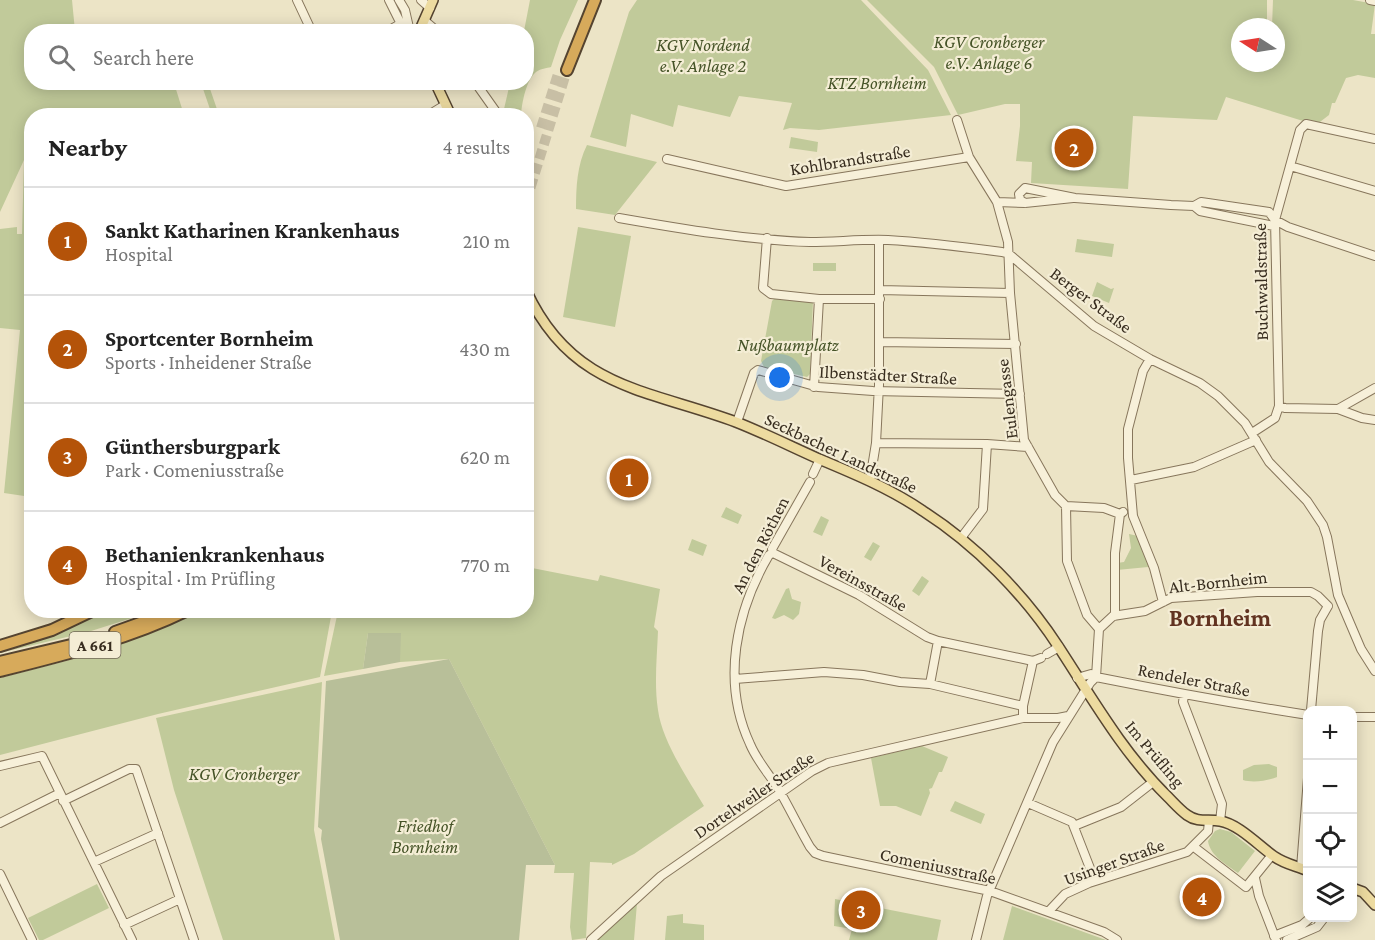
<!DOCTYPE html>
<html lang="en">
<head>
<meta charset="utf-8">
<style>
  body { margin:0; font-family:"Crimson Pro",serif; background:#f2f2f2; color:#222 }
  .controls { position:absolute; right:18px; bottom:18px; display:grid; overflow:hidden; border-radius:12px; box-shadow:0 3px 15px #0003 }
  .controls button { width:54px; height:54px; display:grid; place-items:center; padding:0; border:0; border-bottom:2px solid #e0e0e0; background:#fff; color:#222; font:30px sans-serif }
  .compass { position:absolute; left:1231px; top:18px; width:54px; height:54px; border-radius:50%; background:#fff; box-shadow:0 3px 15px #0003; rotate:282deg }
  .you { position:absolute; left:780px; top:378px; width:21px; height:21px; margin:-15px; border:4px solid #fff; border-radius:50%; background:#1a73e8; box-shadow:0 0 0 9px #1a73e833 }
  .badge { display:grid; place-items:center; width:39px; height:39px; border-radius:50%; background:#b45309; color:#fff; font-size:20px; font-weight:700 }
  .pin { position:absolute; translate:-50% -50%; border:3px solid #fff; box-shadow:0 2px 6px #0006 }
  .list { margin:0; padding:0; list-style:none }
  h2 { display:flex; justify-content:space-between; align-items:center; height:78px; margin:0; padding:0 24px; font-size:26px }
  h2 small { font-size:20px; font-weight:400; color:#767676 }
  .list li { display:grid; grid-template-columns:39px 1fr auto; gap:18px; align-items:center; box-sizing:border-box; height:108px; padding:0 24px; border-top:2px solid #e0e0e0 }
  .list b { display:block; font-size:22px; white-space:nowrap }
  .list p { margin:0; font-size:20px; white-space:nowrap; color:#767676 }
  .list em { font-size:20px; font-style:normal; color:#767676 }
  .icon { flex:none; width:33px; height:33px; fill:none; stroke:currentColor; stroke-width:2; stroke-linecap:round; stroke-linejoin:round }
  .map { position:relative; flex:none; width:1375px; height:940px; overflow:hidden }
  .search { position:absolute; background:#fff; box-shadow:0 3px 15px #0003; left:24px; top:24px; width:510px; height:66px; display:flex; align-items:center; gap:15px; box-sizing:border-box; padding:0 21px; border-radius:24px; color:#767676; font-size:22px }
  .panel { position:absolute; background:#fff; box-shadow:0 3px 15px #0003; left:24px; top:108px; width:510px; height:510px; border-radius:24px }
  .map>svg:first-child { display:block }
  .green { fill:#c1ca9a }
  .cemetery { fill:#b8bf99 }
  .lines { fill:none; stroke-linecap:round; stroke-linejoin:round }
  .highway-tunnel { stroke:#c8bfa5; stroke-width:10; stroke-dasharray:10 5; stroke-linecap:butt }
  .minor-casing { stroke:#87765c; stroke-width:10 }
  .major-casing { stroke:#554430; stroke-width:12 }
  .highway-casing { stroke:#554430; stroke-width:14 }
  .minor { stroke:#f7f0d9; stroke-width:8 }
  .major { stroke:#eddba0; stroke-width:9 }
  .highway { stroke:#d7aa5b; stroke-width:10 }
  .labels { text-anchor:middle; stroke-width:4.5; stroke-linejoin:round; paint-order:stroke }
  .shield { fill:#f4edd5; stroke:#706756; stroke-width:1.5 }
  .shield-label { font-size:16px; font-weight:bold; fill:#382d1f }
  .park-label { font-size:18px; font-style:italic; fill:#455327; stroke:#f4edd5 }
  .street-label { font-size:18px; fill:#382d1f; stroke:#f4edd5 }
  .district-label { font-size:24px; font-weight:bold; fill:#623321; stroke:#f4edd5 }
</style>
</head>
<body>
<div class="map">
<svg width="1375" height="940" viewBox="0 0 1375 940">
  <rect width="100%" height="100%" fill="#ece4c6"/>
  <!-- green -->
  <path class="green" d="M0,0H72L75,31L32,32V82L174,83L184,115L32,116L31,497L4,493L20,330L0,328V229L17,227V234H22L24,160L0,212Z
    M530,0H578L560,40L551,67C547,68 540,69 536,72C526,80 522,103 521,115H519L515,112L504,109L510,83L526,82V32L524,31Z
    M637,0H861L928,70L951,115L819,130L790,128L783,130L792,103L739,96L730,117L678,105L673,127L631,114L626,147L590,137L629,12Z
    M867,0H1267V27H1240V63H1267L1271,65V63H1276V27H1272L1273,0H1353L1375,4L1371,34H1375V78L1358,75L1346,78L1335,103H1332L1329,115L1316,125L1226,97L1217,120L1133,116L1128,189L1031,183L1032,162L1016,161L1020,126V104H1005L958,115L934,67Z
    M201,83H208L219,115H212Z
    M791,137L818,142L817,152L789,148Z
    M587,145L657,162L615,215L576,209C576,187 577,165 587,145Z
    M578,227L631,236L615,327L563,317Z
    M1077,239L1114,244L1112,257L1075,252Z
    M813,263H836V271H813Z
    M1097,282L1111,289L1114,288L1109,303L1092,296Z
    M776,297L813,301L810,374L807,377L764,367L761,361L772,301Z
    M726,507L742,515L738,524L721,517Z
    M821,516L829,520L822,536L813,532Z
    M1129,534L1138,536L1150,566L1148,567L1117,570V563L1124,562L1131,548Z
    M692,539L707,545L703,556L688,550Z
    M873,542L880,546L871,561L864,557Z
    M527,567L598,581L600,575L660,589L654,627L658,631C657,657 654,684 658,710C662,741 688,779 704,806L634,854L612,865V863L590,862L586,938L572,940L570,927L574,873H554L555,865L449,659L400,662V633H368L363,669L324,676L338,611L526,610Z
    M922,576L929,581L919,596L912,591Z
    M789,588L792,599L801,602L799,614L793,620L784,615L775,619L772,618L786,589Z
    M98,611H154L88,632L8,651L54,635Z
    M204,611H332L320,677L158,714L0,755V678L66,661Z
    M322,682L314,830L335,940H223L174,790L156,718Z
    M922,746L948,757L942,772H939L932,788L929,789L930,793L921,816L896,806H880L871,758Z
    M1269,764L1277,767V777C1268,781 1252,783 1243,780V770L1254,765Z
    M955,801L985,814L981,824L950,811Z
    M1220,829L1231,832L1255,851L1238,873C1227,865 1210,856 1208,841L1215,831Z
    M97,884L109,908L43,940H39L28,918Z
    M835,899L941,920L937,940H849L852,929L834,926Z
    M637,903L634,940H597Z
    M1012,906L1106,940H1003Z
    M683,914V923L704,925V940H665L667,916Z"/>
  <!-- cemetery -->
  <path class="cemetery" d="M368,633H401L400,662L363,669Z
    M449,659L555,865H526L519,940H340L321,839L322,830L318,827L326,681Z"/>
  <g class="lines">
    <!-- highway-tunnel -->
    <path class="highway-tunnel" d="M541,128L558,74
      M526,202L567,70"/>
    <defs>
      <path id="minor" d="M297,0L312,32
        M389,0L403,28
        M399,0L405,10L410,32
        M421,0L430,8
        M1370,0L1375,1
        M424,20L438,32
        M386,32L400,24L416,31L421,28
        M475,82L499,116
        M427,116L445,105
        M507,116H510
        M957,120L969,157L997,202L1008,242L1010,293L1024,440L1055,495L1066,506
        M667,159L786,186L969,157
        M1290,166L1375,191
        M997,202L1025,203L1073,198
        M1025,203L1020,200L1019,194L1025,188L1075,198L1171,205L1194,206L1201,202L1208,203L1269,212L1275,220L1288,227L1375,256
        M1194,206L1200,211L1274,226
        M619,218C682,229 747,240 810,242C836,242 862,239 888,240C926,242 964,247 1002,252L1009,254L1094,326L1150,359L1200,383L1218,396L1245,423L1269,462L1307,501L1323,525L1327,537L1338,595L1361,649L1375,671
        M767,238L763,288L771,294L819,299H880
        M880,290L1010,293
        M880,342L1016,344
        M1150,359L1143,371L1128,429V458L1133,516L1154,568L1163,602
        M814,387L819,299
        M1279,406L1285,408L1338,409L1375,388
        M1338,409L1362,418L1375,420
        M737,422L754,373L758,370L818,387L873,391L1020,394
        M1252,433L1275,418L1279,406L1275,220L1300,130L1306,124L1375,139
        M876,443L987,444L1028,447
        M813,474L820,459
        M870,480L876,443L879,385V241
        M1131,480L1194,467L1256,440
        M810,482L772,549L773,553L769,555C736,611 721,682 750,744C757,761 770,775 779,790C790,809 799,828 810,847L815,853L823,856L990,891L1104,932L1117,940
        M1066,506L1067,561L1087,615L1099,629
        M1066,506L1104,508L1120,514L1123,512
        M961,538L983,509L987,444
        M773,553L859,595L927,637L938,641
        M1115,616V553L1120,514
        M1099,629L1113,616L1145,611L1171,598L1257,592H1311L1318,596L1328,606
        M1047,654L1059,647
        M1077,678L1091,674L1096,677C1166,691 1237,704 1308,715
        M735,679L824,672L863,675L900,682L930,684L1023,706V718
        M930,684L938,641L1033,661L1041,658
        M1184,695L1183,702L1222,804L1220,821
        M1023,706L1033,661
        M1311,710L1318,631L1320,620L1328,606
        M1352,717H1375
        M0,766L42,756L132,940
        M63,801L129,769H136L194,940
        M1028,803L1072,822L1095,881
        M0,823L60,793
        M1074,826L1121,807L1153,782
        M1194,847L1246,887L1272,855
        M94,862L158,833
        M1301,868L1308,778
        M0,874L32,940
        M1255,878L1259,896L1276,940
        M1049,911L1065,894L1089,883L1187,852L1208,831L1209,821
        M124,925L180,899
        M1274,936L1302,925L1310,918
        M591,940L661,876L812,771L828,763L1023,718H1058L1068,716
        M976,940L987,896L1053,742L1090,683L1096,677L1099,629
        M1287,940L1317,927L1324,918"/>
      <path id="major" d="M419,32L433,0
        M435,82L451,116
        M526,290C571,389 647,389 736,422C764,433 792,447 819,459C855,474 891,489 923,511C976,545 1024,594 1058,646C1092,698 1123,753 1168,797C1174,803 1180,810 1187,815C1198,823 1208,819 1220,821C1239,824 1260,847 1275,857C1285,864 1297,866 1308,871
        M1352,888L1363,892L1375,905"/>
      <path id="highway" d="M567,70L595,0
        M115,632L154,618
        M0,646L52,630L94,610
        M0,662L71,645
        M0,671C64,655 129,639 188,610"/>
    </defs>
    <!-- minor casing -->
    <use href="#minor" class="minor-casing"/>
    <!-- major casing -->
    <use href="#major" class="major-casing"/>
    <!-- highway casing -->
    <use href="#highway" class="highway-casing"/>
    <!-- minor -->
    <use href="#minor" class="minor"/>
    <!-- major -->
    <use href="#major" class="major"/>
    <!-- highway -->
    <use href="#highway" class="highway"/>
  </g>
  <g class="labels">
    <!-- shield labels -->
    <rect class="shield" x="69.5" y="632" width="51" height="26" rx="4.5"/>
    <g class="shield-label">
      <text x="95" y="651">A 661</text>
    </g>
    <!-- park labels -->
    <g class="park-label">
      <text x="989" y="48">KGV Cronberger<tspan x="989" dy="21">e.V. Anlage 6</tspan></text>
      <text x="703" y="51">KGV Nordend<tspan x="703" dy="21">e.V. Anlage 2</tspan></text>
      <text x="877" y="89">KTZ Bornheim</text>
      <text x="788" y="351">Nußbaumplatz</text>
      <text x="244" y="780">KGV Cronberger</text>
      <text x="425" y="832">Friedhof<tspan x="425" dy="21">Bornheim</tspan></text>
    </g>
    <!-- street labels -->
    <g class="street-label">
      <text transform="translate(850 160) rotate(-9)" y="6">Kohlbrandstraße</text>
      <text transform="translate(1261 282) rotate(-91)" y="6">Buchwaldstraße</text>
      <text transform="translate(1091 300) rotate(37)" y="6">Berger Straße</text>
      <text transform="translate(888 375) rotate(3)" y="6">Ilbenstädter Straße</text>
      <text transform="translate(1007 399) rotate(-97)" y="6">Eulengasse</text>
      <text transform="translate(841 453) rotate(25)" y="6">Seckbacher Landstraße</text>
      <text transform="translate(760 545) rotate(-63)" y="6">An den Röthen</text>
      <text transform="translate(1218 582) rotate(-6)" y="6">Alt-Bornheim</text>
      <text transform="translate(863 583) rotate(29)" y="6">Vereinsstraße</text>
      <text transform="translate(1194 680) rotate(11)" y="6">Rendeler Straße</text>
      <text transform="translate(1155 754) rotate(50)" y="6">Im Prüfling</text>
      <text transform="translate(754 795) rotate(-34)" y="6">Dortelweiler Straße</text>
      <text transform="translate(1114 862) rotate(-20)" y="6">Usinger Straße</text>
      <text transform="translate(938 866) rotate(12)" y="6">Comeniusstraße</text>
    </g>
    <!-- district labels -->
    <g class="district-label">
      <text x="1220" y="626">Bornheim</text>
    </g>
  </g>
</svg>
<div class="controls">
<button>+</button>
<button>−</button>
<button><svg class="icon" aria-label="locate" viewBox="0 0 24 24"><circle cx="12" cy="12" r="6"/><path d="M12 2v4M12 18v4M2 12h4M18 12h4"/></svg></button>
<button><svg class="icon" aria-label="layers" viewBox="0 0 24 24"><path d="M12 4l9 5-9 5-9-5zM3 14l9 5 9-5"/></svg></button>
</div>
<svg class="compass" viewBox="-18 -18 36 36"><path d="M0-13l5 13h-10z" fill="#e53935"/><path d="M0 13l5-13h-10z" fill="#767676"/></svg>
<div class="you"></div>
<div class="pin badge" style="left:629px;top:478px">1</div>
<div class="pin badge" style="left:1074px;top:148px">2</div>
<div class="pin badge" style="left:861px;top:910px">3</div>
<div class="pin badge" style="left:1202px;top:897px">4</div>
<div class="search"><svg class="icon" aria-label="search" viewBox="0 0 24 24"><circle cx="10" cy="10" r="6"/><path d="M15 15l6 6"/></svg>Search here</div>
<section class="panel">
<h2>Nearby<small>4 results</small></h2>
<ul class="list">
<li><span class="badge">1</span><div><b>Sankt Katharinen Krankenhaus</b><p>Hospital</p></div><em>210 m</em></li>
<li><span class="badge">2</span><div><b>Sportcenter Bornheim</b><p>Sports · Inheidener Straße</p></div><em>430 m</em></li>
<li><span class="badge">3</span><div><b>Günthersburgpark</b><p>Park · Comeniusstraße</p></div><em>620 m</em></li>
<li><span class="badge">4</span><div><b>Bethanienkrankenhaus</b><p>Hospital · Im Prüfling</p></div><em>770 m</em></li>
</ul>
</section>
</div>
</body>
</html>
